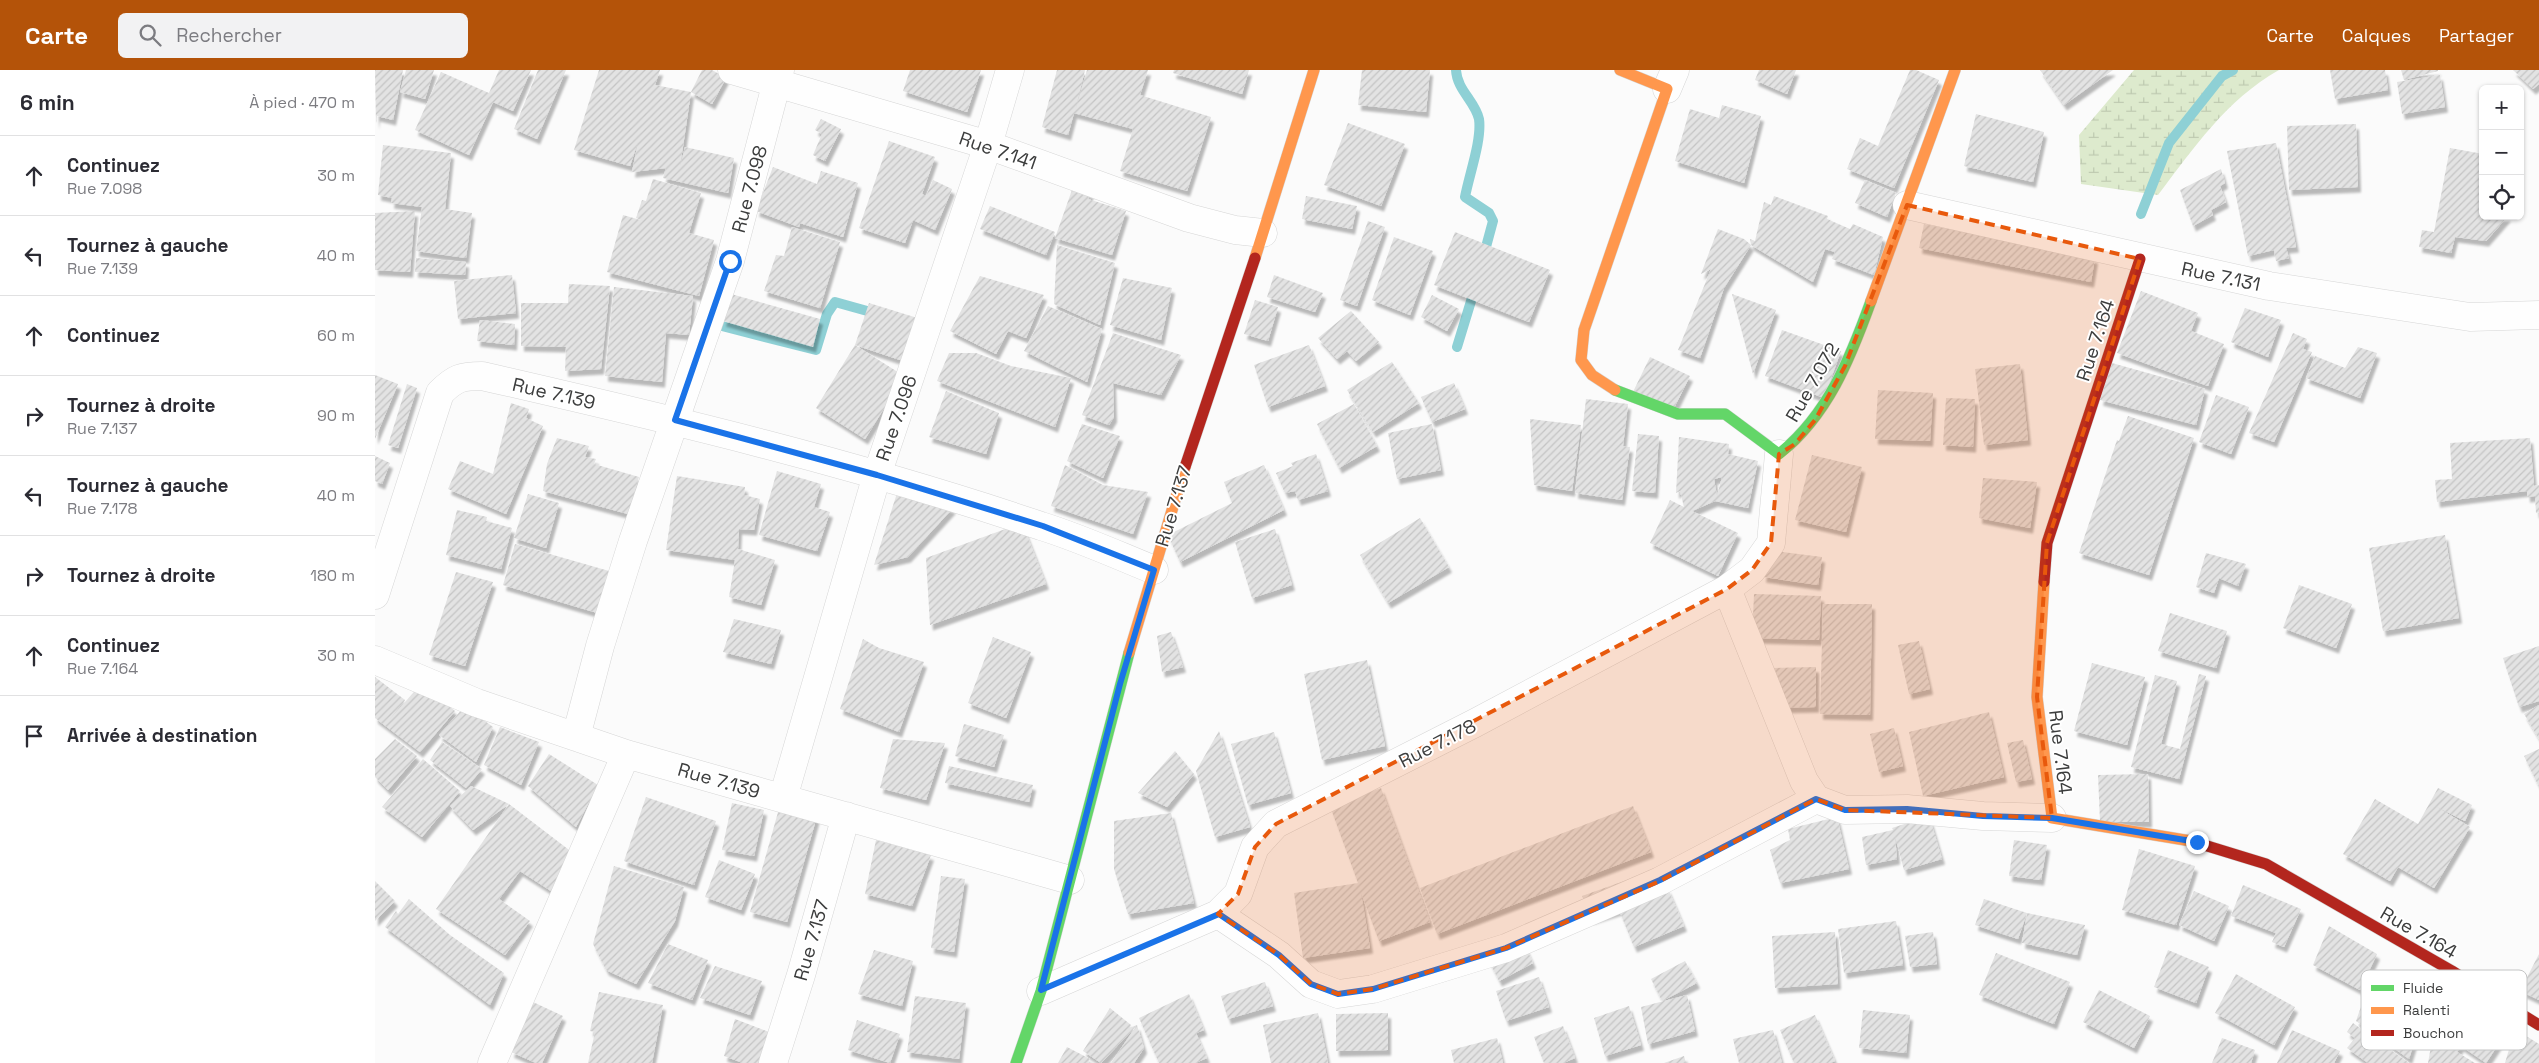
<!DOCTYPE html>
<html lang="fr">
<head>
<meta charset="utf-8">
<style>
  body { margin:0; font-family:"Space Grotesk",sans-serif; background:#f2f2f3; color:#2b2b33 }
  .controls { position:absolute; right:15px; top:15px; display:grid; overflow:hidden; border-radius:8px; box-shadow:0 1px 4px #0004 }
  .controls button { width:45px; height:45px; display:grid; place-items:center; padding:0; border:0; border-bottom:1px solid #e1e1e2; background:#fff; color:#2b2b33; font:25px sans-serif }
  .stop { position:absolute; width:15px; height:15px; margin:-11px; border:4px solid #1a73e8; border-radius:50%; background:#fff }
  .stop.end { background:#1a73e8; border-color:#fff; box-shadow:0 1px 5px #0008 }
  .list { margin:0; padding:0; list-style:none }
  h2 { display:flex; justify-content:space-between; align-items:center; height:65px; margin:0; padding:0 20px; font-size:21px }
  h2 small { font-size:16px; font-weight:400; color:#7c7c81 }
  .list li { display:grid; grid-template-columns:32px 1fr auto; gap:15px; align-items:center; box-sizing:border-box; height:80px; padding:0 20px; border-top:1px solid #e1e1e2 }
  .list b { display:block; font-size:19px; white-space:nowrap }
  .list p { margin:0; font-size:16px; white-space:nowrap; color:#7c7c81 }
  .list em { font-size:16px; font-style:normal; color:#7c7c81 }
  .icon { flex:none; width:28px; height:28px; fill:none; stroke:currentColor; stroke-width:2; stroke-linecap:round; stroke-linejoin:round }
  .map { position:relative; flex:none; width:2164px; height:993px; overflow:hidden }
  header { display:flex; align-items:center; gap:30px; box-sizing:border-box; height:70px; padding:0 25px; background:#b45309; color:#fff }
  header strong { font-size:24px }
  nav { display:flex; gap:28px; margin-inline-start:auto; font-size:18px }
  .search { width:350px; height:45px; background:#f2f2f3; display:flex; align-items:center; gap:12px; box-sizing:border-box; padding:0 18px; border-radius:8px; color:#7c7c81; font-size:19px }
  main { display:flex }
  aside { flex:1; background:#fff }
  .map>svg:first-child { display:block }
  .wetland { fill:url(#wetland-marsh) }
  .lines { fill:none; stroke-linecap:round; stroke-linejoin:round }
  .stream { stroke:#8ed0d5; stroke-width:10 }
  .building { fill:url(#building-hatch); fill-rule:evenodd; filter:url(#shadow) }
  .street-casing { stroke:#d6d6d6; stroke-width:29 }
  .fast-casing { stroke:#d6d6d6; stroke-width:12 }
  .slow-casing { stroke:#d6d6d6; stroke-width:12 }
  .jam-casing { stroke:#d6d6d6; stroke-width:12 }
  .street { stroke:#fefefe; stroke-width:28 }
  .fast { stroke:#63d668; stroke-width:11 }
  .slow { stroke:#ff974d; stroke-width:11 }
  .jam { stroke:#b3261e; stroke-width:11 }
  .route { stroke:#1a73e8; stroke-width:6 }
  .marked { fill:#e8590c; fill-opacity:0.2; stroke:#e8590c; stroke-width:4; stroke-dasharray:10 6; stroke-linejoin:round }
  .labels { text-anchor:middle; stroke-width:4; stroke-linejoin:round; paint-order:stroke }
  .street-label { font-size:19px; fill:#3c3d3d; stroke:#fff }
  .key { fill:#fff; stroke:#c4c5c5; stroke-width:1 }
  .key-label { font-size:14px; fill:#3c3d3d }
</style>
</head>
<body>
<header>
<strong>Carte</strong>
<div class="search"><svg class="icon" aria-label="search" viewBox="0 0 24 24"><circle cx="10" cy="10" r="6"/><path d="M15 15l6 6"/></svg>Rechercher</div>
<nav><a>Carte</a><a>Calques</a><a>Partager</a></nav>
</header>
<main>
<aside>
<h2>6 min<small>À pied · 470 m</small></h2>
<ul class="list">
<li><svg class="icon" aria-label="ahead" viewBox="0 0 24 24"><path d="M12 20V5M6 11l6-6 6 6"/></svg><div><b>Continuez</b><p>Rue 7.098</p></div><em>30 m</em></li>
<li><svg class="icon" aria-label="left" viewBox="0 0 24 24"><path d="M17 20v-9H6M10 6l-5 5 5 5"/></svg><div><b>Tournez à gauche</b><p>Rue 7.139</p></div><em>40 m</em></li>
<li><svg class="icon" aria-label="ahead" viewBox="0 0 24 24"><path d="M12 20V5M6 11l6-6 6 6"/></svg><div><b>Continuez</b></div><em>60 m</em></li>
<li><svg class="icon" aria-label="right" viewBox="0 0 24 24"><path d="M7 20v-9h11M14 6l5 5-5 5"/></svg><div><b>Tournez à droite</b><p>Rue 7.137</p></div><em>90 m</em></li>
<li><svg class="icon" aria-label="left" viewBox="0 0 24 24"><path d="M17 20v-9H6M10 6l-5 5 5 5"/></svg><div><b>Tournez à gauche</b><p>Rue 7.178</p></div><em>40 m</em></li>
<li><svg class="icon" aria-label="right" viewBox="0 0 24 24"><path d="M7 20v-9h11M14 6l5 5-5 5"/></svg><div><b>Tournez à droite</b></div><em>180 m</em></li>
<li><svg class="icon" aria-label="ahead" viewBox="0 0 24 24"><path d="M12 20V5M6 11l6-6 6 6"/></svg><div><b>Continuez</b><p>Rue 7.164</p></div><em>30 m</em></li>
<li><svg class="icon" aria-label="arrive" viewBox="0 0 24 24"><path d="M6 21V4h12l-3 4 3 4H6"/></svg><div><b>Arrivée à destination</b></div></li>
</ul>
</aside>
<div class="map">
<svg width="2164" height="993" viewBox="0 0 2164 993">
  <defs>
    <pattern id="wetland-marsh" width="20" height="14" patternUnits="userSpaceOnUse" patternTransform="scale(1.25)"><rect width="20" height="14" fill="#ddeacd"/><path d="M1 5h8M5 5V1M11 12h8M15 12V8" fill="none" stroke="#bfcab1"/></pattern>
    <pattern id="building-hatch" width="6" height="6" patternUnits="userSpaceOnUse" patternTransform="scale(1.25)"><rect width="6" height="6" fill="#e3e3e3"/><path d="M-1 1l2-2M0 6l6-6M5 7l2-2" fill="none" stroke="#c4c4c4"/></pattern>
    <filter id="shadow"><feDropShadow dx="3" dy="5.5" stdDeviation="1" flood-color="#0004"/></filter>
  </defs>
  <rect width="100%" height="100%" fill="#fbfbfb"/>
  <!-- wetland -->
  <path class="wetland" d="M1759,0H1904C1851,30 1819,78 1783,125L1706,114L1704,65Z"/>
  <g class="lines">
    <!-- stream -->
    <path class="stream" d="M1081,0C1082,20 1100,31 1104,49C1107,70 1094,105 1090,127L1114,143L1118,151L1108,188
      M1766,144L1794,73L1847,6L1858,0
      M343,255L441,280L452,244L460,232L503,244
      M1082,277L1100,218"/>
  </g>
  <!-- building -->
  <path class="building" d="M0,0H28L18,50L2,46L1,54Z
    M31,0H59L50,29L25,22Z
    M124,0H156L138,41L118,32L94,85L40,60L66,2L114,23Z
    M163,0H191L162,69L139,59Z
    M224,0H285L280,15L316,22L305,97L310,77L359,88L353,123L288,108L291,98L257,102L263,72L255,96L199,80Z
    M327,0H337L351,8L337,34L316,22Z
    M535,0H606L592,42L528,21Z
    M682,0H710L700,41L712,0H773L765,25L836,47L812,121L745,101L758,59L699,43L693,65L667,57Z
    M799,0H874L867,24L798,3Z
    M987,0H1055L1051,42L983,35Z
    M1384,0H1421L1412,24L1380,10Z
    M1535,0H1541L1564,10L1519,118L1472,99L1485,68L1503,76Z
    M1665,0H1738L1689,35Z
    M1955,0H2010L2013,20L1960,29Z
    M2026,0H2063V1L2029,10Z
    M2138,0H2164V14L2158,19Z
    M2065,5L2070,37L2027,44L2022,12Z
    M1347,35L1386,46L1369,113L1300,91L1315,39L1344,48Z
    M1601,44L1669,62L1658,112L1589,96Z
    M446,49L466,59L450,91L438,85L447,64L440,60Z
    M973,53L1030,74L1006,136L949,115Z
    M1981,54L1983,117L1914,120L1912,56Z
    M514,71L560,87L547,124L551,126L558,110L577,119L560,160L538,150L530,173L484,158Z
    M1901,73L1921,177L1911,178L1914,188L1901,191L1899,180L1873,186L1852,81Z
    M8,75L76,83L70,139L97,143L91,188L41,181L47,137L16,133L17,128L3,125Z
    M2075,78L2108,84V146H2133L2111,171L2080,167L2076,183L2044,177L2047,160L2059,162Z
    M398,97L442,114L446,101L483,113L468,167L425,153L424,157L381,141Z
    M1846,99L1850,113L1845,116L1851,132L1836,140L1838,145L1818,156L1805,120Z
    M278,109L326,123L314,163L339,170L324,226L232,202L248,145L269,151L261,148L267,130L271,131Z
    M1490,110L1521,123L1512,147L1480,133Z
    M698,117L716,123L713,129L751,141L737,185L680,168Z
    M931,126L982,136L977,159L927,149Z
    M1399,126L1453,146L1452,149L1475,159L1478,154L1508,167L1499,205L1457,189L1460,182L1450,179L1438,212L1376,175L1375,169L1380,171L1389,132L1396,135Z
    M615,136L680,162L671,185L605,159Z
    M40,141L35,202L0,200V143Z
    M993,151L1010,157L982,236L965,230Z
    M1549,154L1720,188L1716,212L1544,178Z
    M417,157L465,172L445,238L389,221L401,185L409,186Z
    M1343,159L1369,169L1376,175L1349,218L1325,288L1303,280L1336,199L1326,204Z
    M1080,162L1175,200L1154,252L1059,215Z
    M1019,167L1058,181L1035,245L997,230Z
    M682,175L740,193L725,255L679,234Z
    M41,188L91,192L90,205L40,202Z
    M137,205L141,243L83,249L79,211Z
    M899,205L948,223L940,242L892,227Z
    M605,206L669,225L651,268L633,261L621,284L575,261Z
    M748,208L797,218L786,270L735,255Z
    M194,214L235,216L226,299L190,301L191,277L146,276V233H193Z
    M239,217L318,226L314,265L291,263L287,312L230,306Z
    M1766,221L1823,243L1816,261L1849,274L1833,316L1742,283Z
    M356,224L445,249L438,277L348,251Z
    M1357,224L1401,240L1378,304Z
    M1057,225L1084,239L1072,261L1046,247Z
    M880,230L903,237L893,271L869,264Z
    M494,233L549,250L534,293L480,275Z
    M673,236L727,259L712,312L649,281Z
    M1870,238L1906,250L1893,287L1856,272Z
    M976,241L1004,272L981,291L972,281L962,289L943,268Z
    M105,250L140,254L139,275L102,271Z
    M1407,260L1466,281L1449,328L1390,306Z
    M738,263L806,285L786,325L738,313L739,347L734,355L707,345Z
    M1918,263L1932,269L1928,279L1937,282L1899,372L1874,363Z
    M480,275L529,306L490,369L441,338Z
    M934,275L950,316L893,337L879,295Z
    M1983,277L2002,283L1985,328L1931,308L1940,286L1970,298Z
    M574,283H601L636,296L696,308L680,357L562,311Z
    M1275,287L1315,306L1297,342L1257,324Z
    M1017,292L1044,333L998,362L972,320Z
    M1737,293L1830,319L1821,355L1725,330Z
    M1645,294L1653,370L1609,375L1600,299Z
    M0,305L23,314L0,369Z
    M1079,313L1090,339L1057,352L1046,327Z
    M32,314L42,318L23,378L13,375Z
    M1503,320L1558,323L1555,371L1500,369Z
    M571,321L624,343L611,384L554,367Z
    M1841,325L1874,337L1856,384L1824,372Z
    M1571,328L1600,329L1598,377L1568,375Z
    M1211,329L1253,334L1248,376L1231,374L1255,377L1247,430L1200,423Z
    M136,333L154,339L151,348L168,356L131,444L73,419L85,391L118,404Z
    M979,334L1002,376L964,398L942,354Z
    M1753,346L1819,368L1774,505L1704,483L1742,370L1744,371Z
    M1155,349L1206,355L1197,421L1159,415Z
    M707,354L745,366L728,408L692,391Z
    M1057,354L1066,400L1022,409L1013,363Z
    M1263,364L1284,366L1280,423L1257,421Z
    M1304,367L1354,374L1353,384L1383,391L1373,438L1340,431L1317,441L1363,463L1343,506L1275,473L1295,430L1309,437L1305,421L1301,423ZM1347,407L1342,426L1339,409Z
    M182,368L214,376L210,387L221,389L219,394L264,407L253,444L168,421L172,394Z
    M2155,368L2159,416L2164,415V442L2161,443L2160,426L2152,427V421L2062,432L2060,410L2077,409L2075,373Z
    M941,384L953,421L923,430L920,421L910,423L901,403L918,396L916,393Z
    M1437,385L1487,397L1471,462L1420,450Z
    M0,386L15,393L7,414L0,411Z
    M690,395L728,415L773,422L758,464L676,436Z
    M889,395L909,440L805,492L793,465L857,433L849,412Z
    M402,401L446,414L439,437L455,442L442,481L384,465Z
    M302,406L370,417L369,425L385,429L379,460L364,459L363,479L400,490L386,535L354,527L360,490L291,480Z
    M1608,408L1662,412L1655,458L1604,448Z
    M523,420L578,438L533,487L499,495Z
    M153,424L184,433L171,478L139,468Z
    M82,440L112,447L111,451L137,458L126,499L71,485Z
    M1045,448L1074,497L1013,533L985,485Z
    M647,453L671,514L555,555L551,488Z
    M900,459L917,515L877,528L860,472Z
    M2070,465L2084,548L2008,561L1994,478Z
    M140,474L241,503L229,545L128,515Z
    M1393,480L1447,487L1443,515L1388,507Z
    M1831,483L1871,494L1863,516L1844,508L1839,523L1821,517Z
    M81,502L118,512L90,596L54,585Z
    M1924,515L1977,534L1961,578L1908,558Z
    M1379,524L1446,526L1444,570L1377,568Z
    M1448,534H1497L1495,645L1445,644Z
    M1795,543L1852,561L1841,598L1783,581Z
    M359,549L406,560L396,594L348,582Z
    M796,562L808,597L787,602L782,566Z
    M618,567L656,582L631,648L593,633Z
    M488,569L504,578L549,592L524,662L465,639Z
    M1544,571L1555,619L1534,624L1523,575Z
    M2164,576V631L2144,637L2128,588Z
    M992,590L1010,676L947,690L929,604Z
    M1717,593L1770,607L1752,675L1699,661Z
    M1441,597V637L1396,638V598Z
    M1824,604L1831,606L1804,709L1756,697L1780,605L1802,611L1786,674L1805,679Z
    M0,607L30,630L14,650L47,613L80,641L45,682L0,648Z
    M2164,635V669L2149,644Z
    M90,636L118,657L101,692L64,665Z
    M1614,642L1629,707L1548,726L1534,662Z
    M589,654L629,665L619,697L580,686Z
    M125,657L164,672L146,715L109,695Z
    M1519,658L1528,696L1504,702L1495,664Z
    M844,661L875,757L840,767L821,701Z
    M899,662L916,723L873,735L856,674Z
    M20,669L42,686L13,720L0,707V689Z
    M518,669L570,673L551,730L505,718Z
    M1648,670L1657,709L1641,712L1632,673Z
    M67,672L107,699L91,718L55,690Z
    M2164,679V717L2149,686Z
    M800,681L819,704L792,737L763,723Z
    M174,684L223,715L201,757L153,716Z
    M48,689L85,721L47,767L7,737Z
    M574,696L658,715L654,732L570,713Z
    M1773,704L1774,752H1725L1723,705Z
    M96,716L134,734L202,786L176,821L145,801L124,829L155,851L130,885L61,839L134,734L98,760L75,736Z
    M1006,718L1055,852L1004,871L986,823L995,878L928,888L919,823L983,813L955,736Z
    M2063,718L2097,735L2090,751L2060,736L2095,757L2059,818L2023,797L2015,811L1968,784L2000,729L2043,754Z
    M271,727L341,751L319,815L249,791Z
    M357,733L389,740L379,786L347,780Z
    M405,735L442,746L412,852L375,842Z
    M1258,736L1276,782L1062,864L1045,818Z
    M796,743L819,833L753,844L739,799V751Z
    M1554,746L1567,789L1529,800L1520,766L1522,789L1491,795L1487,767L1518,760L1517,758Z
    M1462,747L1474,799L1405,813L1395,780L1415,770L1413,759Z
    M501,770L556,785L537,836L490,824Z
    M1639,770L1672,775L1666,810L1634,806Z
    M1764,779L1820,796L1801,855L1747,840Z
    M344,790L380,804L366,840L330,827Z
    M239,796L309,817L300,851L261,914L231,900L218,874Z
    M1266,805L1293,819L1309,856L1259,877L1244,840L1216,849L1207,826Z
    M566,806L590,809L579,882L556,878Z
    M0,811L20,831L0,851Z
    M1868,815L1926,839L1909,877L1897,872L1901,863L1856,846Z
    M1819,821L1854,836L1839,871L1804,855Z
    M34,829L75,865L129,903L115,935L10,857L21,841L23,844Z
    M1609,829L1652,843L1643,869L1600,855Z
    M1652,843L1710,855L1702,885L1647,873Z
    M1521,851L1528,895L1469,903L1463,859Z
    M1954,856L2002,884L1985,920L1938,895Z
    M1460,862L1463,914L1400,918L1397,866Z
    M1558,862L1562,894L1535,897L1530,866Z
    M1146,867L1158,893L1124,911L1111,885Z
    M293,874L333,890L317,930L273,913Z
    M499,880L538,891L527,936L483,924Z
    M1793,880L1834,897L1821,933L1779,917Z
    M1621,883L1695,912L1679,954L1604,925Z
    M2164,884V930L2145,921Z
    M1310,891L1322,913L1287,931L1276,909Z
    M340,896L387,911L375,945L325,928Z
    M1861,904L1920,937L1899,975L1840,943Z
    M1164,907L1174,937L1131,951L1121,921Z
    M890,912L898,936L853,949L846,926Z
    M1724,920L1775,946L1759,978L1708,952Z
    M224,922L288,935L277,993H213L220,962L215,961Z
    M814,924L829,960L821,963L832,988L820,993H784L764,948Z
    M1312,925L1320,961L1273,974L1266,937Z
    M540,926L591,933L584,989L532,982Z
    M2096,927L2136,955L2111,993L2086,976L2082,982L2100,993H2053L2059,959L2069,965Z
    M1989,928L2041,966L2034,989L1981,951Z
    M158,932L188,946L167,993H161L136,982Z
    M1254,936L1266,975L1230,986L1219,948Z
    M735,938L756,955L754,958L762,955L726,993L708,981Z
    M1488,940L1535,945L1531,983L1484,978Z
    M943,943L953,993H896L888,955Z
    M1013,943V980L961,981V944Z
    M1440,945L1460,991L1455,993H1419L1405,960Z
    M360,949L394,962L385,993H368L349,986Z
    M482,950L525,964L515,993L473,980Z
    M1978,953L2034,993H1993L1972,978L1980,968L1972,962Z
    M762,955L769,978L759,993H736Z
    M1188,956L1200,988L1188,993H1169L1159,967Z
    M2140,959L2164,974V993H2130Z
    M1398,960L1407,993H1364L1358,969Z
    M1917,960L1965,981L1959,993H1902Z
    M1122,968L1128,993H1079L1076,980Z
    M1847,968L1880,980L1876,993H1837Z
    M692,977L715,989L713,993H683Z
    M1309,986L1311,993H1289Z"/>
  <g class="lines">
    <defs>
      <path id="street" d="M357,0L613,75L814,148L860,160L888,163
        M1292,19L1300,0
        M1532,135L1894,216L2095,247L2164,245
        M1352,519L1429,711L1441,729L1470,740L1532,739L1608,746L1677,748
        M0,525L65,323C80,308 86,306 107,306C295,349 483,394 666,456C705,468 742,485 779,500
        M0,590L102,633L251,684L695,810
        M201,667L225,576L258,471L355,191L405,0
        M408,728L502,405L613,75L635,0
        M843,844L904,885L936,914L963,924L998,919L1131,878L1285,811L1441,729
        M666,921L843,844L863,824L880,777L901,754L1100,653L1352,519L1377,500L1396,473L1404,384
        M117,993L251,684
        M398,993L426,905L471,746"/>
      <path id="fast" d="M1240,320L1303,344H1350L1404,384C1453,345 1475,289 1496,231
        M641,993L666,921L754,583"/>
      <path id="slow" d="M880,188L939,0
        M1496,231L1580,0
        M1240,320L1217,305L1206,290L1209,260L1292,19L1245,0
        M1669,512L1662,627L1677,748L1816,771
        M754,583L810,397"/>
      <path id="jam" d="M810,397L880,188
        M1669,512L1672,473L1765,189
        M1816,771L1891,794L2077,901L2164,955"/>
    </defs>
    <!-- street casing -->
    <use href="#street" class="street-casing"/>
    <!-- fast casing -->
    <use href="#fast" class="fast-casing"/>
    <!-- slow casing -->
    <use href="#slow" class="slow-casing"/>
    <!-- jam casing -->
    <use href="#jam" class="jam-casing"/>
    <!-- street -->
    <use href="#street" class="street"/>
    <!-- fast -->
    <use href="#fast" class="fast"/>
    <!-- slow -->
    <use href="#slow" class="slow"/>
    <!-- jam -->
    <use href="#jam" class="jam"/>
  </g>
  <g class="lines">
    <!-- route -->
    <path class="route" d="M355,191L300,350L502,405L668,456L779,500L745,614L666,920L844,844L904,885L936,914L963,924L998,919L1131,878L1285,810L1441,729L1470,740L1532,739L1608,746L1677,748L1822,772"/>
  </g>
  <!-- marked area -->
  <path class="marked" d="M1532,135L1765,189L1672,473L1662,627L1677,748L1470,740L1441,729L1285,811L1131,878L998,919L963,924L936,914L904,885L843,844L863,824L880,777L901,754L1352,519L1377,500L1396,473L1404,384L1420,374L1440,350L1470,296Z"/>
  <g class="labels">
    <!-- street labels -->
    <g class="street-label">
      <text transform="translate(623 80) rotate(19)" y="7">Rue 7.141</text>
      <text transform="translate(374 119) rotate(-75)" y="7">Rue 7.098</text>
      <text transform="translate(1846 206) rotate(12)" y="7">Rue 7.131</text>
      <text transform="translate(1720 270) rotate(-72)" y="7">Rue 7.164</text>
      <text transform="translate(1437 312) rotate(-60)" y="7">Rue 7.072</text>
      <text transform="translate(179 323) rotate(13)" y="7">Rue 7.139</text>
      <text transform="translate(521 348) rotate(-71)" y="7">Rue 7.096</text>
      <text transform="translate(798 436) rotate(-73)" y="7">Rue 7.137</text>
      <text transform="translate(1062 673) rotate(-27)" y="7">Rue 7.178</text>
      <text transform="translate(1686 682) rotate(83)" y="7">Rue 7.164</text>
      <text transform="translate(344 710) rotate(16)" y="7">Rue 7.139</text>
      <text transform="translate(2044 862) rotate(30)" y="7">Rue 7.164</text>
      <text transform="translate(436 870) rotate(-74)" y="7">Rue 7.137</text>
    </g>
  </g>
  <!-- legend -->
  <rect x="1986" y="900" width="166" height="80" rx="8" class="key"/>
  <rect x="1996" y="915" width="23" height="6" fill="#63d668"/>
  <rect x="1996" y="937" width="23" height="7" fill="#ff974d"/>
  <rect x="1996" y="960" width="23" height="6" fill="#b3261e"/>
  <g class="key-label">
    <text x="2028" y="923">Fluide</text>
    <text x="2028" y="945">Ralenti</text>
    <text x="2028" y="968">Bouchon</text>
  </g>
</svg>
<div class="controls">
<button>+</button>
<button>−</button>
<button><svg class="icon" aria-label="locate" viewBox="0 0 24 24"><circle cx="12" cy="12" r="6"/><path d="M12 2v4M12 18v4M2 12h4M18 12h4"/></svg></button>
</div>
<div class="stop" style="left:355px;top:191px"></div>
<div class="stop end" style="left:1822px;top:772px"></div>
</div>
</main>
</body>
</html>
